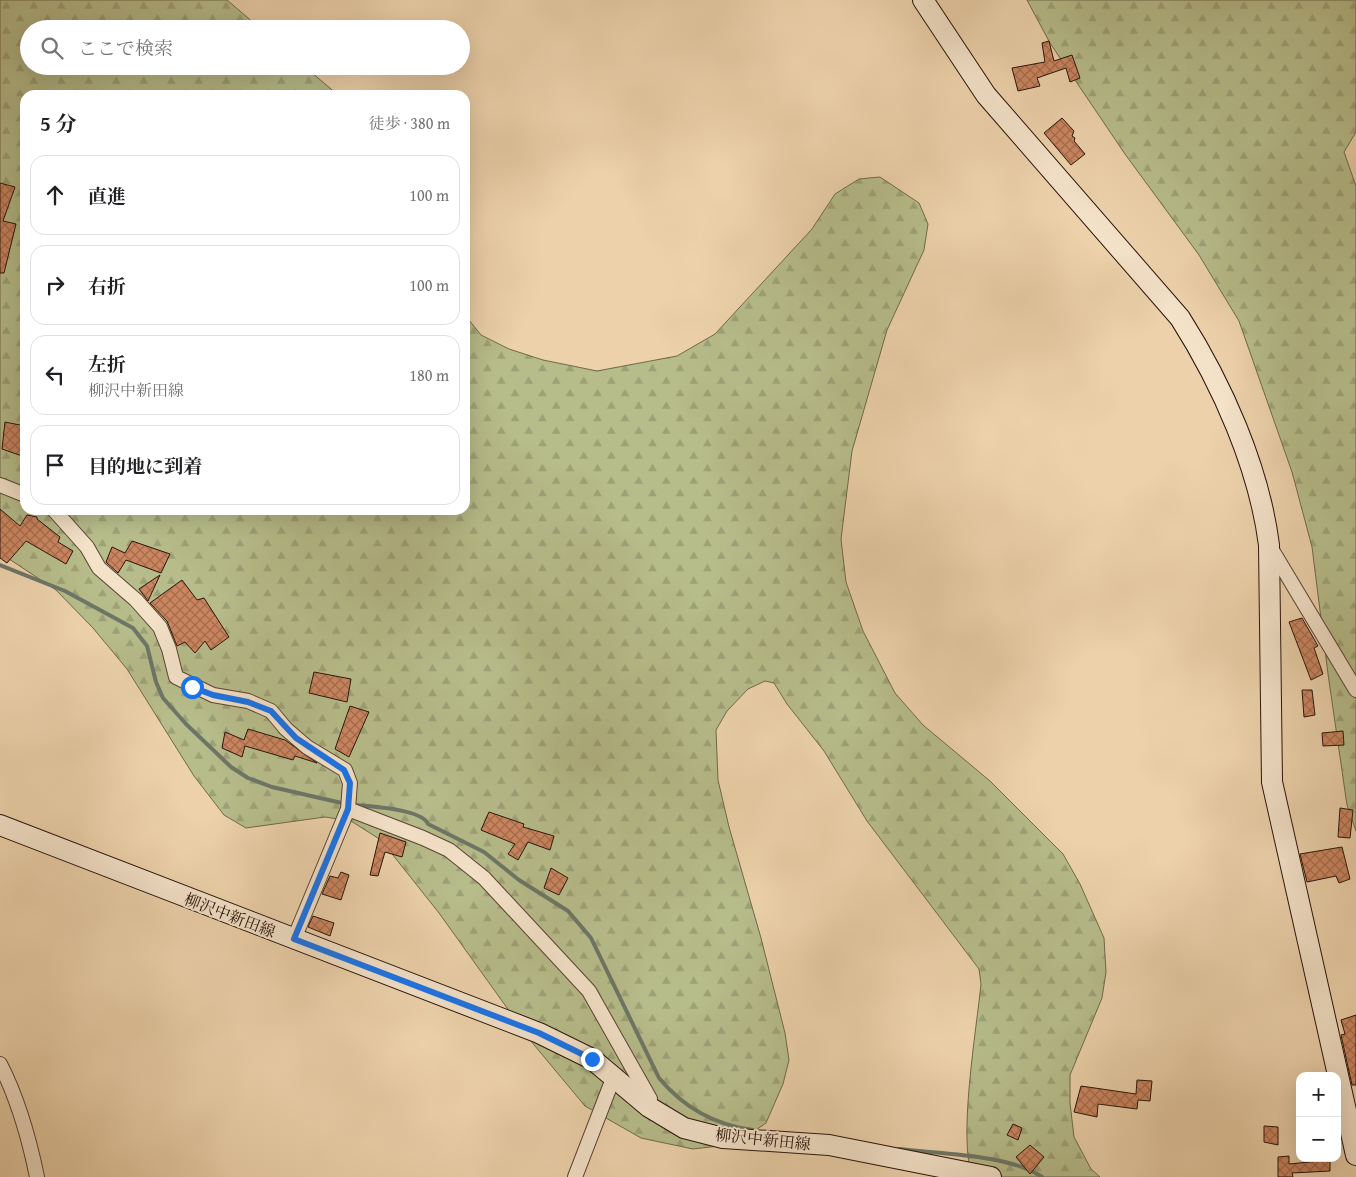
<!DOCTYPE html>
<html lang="ja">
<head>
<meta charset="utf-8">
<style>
  body { margin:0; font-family:"Gentium Book Plus","Noto Serif JP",serif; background:#f6f6f6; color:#202124 }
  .controls { position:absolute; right:15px; bottom:15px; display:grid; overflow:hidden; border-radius:10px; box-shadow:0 5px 20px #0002 }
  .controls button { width:45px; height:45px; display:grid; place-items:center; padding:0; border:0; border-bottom:1px solid #e0e0e0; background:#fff; color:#202124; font:25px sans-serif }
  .stop { position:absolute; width:15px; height:15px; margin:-11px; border:4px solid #1a73e8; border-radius:50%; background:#fff }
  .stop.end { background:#1a73e8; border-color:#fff; box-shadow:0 1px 5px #0008 }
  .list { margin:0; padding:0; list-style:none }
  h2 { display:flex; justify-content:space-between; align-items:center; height:65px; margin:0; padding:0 20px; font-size:21px }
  h2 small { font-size:16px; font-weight:400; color:#757577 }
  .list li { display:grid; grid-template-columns:32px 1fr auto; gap:15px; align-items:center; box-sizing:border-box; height:80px; margin:0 10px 10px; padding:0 10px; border:1px solid #e0e0e0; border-radius:15px }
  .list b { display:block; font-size:19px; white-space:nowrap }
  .list p { margin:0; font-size:16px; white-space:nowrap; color:#757577 }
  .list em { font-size:16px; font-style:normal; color:#757577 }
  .icon { flex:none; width:28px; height:28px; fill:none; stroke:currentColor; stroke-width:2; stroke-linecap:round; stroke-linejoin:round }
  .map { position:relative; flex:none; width:1356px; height:1177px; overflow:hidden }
  .search { position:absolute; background:#fff; box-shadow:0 5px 20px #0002; left:20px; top:20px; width:450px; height:55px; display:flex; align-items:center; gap:12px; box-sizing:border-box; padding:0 18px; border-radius:28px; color:#757577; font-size:19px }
  .panel { position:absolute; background:#fff; box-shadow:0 5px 20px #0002; left:20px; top:90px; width:450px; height:425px; border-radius:15px }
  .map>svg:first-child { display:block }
  .forest { fill:url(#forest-firs); stroke:#70684a }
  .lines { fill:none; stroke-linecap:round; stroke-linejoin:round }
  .stream { stroke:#6d7666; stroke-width:4 }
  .building { fill:url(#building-cross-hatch); stroke:#2a140a }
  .street-casing { stroke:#5a4332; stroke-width:16 }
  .secondary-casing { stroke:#2a140a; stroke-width:22 }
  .street { stroke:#f3e1c8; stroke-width:14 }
  .secondary { stroke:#f3e1c8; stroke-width:20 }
  .route { stroke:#1a73e8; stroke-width:6 }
  .labels { text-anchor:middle; stroke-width:4; stroke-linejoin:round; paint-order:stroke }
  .street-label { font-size:16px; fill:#2a140a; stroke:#f3e1c8 }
</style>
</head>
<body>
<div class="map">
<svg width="1356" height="1177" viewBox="0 0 1356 1177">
  <defs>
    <pattern id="forest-firs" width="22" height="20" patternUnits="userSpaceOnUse" patternTransform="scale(1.25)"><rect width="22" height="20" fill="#b6bc8a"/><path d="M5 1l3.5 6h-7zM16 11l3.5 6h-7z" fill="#9da176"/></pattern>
    <pattern id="building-cross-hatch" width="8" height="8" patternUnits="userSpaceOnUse" patternTransform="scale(1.25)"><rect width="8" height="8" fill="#cb8660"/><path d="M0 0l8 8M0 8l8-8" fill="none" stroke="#a56c4d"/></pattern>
  </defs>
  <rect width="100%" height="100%" fill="#ecd1aa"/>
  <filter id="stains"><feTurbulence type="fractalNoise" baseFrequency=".004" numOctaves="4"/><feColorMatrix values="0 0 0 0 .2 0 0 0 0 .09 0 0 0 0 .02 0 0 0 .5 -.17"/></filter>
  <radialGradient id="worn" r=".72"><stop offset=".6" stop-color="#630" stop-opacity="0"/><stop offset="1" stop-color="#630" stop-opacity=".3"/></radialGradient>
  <!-- forest -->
  <path class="forest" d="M0,0H227L261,29H29V66H304L338,95H25V510H465V315L481,335L509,349L543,360L597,371L677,356L715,334L812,229L835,194L859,179L880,177L919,203L928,224L924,250L887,330L852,451L841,539L846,582L863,631L895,693L923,725L990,781L1063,854L1080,884L1104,938L1106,972L1102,998L1070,1075V1103L1074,1137L1091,1169L1100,1177H973C957,1143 977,1026 981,984L979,969L867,821L824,751L787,704L774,683L765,681L748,689L727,711L716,730L718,780L729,827L761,938L785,1033L789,1060L783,1084L766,1123L736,1144L693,1149L641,1138L585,1106L530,1040L439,913L381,840L351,821L325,817L246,828L224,815L194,776L127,669L93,628L56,590L0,553Z
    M1027,0H1356V132L1344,152L1356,186V831L1347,805L1328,674L1312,547L1292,472L1239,321L1199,255L1125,154L1050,43Z"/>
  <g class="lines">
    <!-- stream -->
    <path class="stream" d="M0,565L65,591L133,628L147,646L156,682L163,698L186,724L231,767L248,778L272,787L346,804
      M353,805C369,806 422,809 428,824L484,852L519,880L568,911L591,938L659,1078C684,1108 714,1125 753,1130
      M899,1149C939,1154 1009,1154 1042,1177"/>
  </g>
  <!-- building -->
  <path class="building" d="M1049,41L1054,61L1072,55L1080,78L1070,82L1066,68L1037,78L1040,86L1018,91L1012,68L1045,62L1042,43Z
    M1062,118L1074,131L1072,136L1075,138L1074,141L1085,154L1071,165L1044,133Z
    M0,183L15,187L3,221L16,224L4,273H0Z
    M5,422L25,426V457L2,449Z
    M0,509L20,526L27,515L37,517V519L60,537L58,542L73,551L66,564L26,541L7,563L0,558Z
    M132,541L170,554L161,573L126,560L118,573L106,562L112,547L125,553Z
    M160,575L148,601L139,589Z
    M182,580L197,600L204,598L229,637L211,650L205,641L195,653L185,642L177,646L167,621L150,603Z
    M1302,618L1318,646L1314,648L1323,674L1311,680L1289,622Z
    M314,672L351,679L347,702L309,693Z
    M1302,690H1312L1315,715L1304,717Z
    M350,706L369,712L349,757L335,749Z
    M248,729L285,740L317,763L295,756L293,760L245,746L242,757L222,748L225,732L244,740Z
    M1343,731L1344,745L1323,746L1322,733Z
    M1340,808L1353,810L1350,838L1338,837Z
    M489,812L524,824L523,827L554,836L550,850L528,842L518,860L508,854L515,844L481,830Z
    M380,833L406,842L402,857L385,852L378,876L370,875Z
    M1342,847L1350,879L1339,883L1336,876L1307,882L1300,854Z
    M551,868L568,878L559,895L544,888Z
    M341,872L349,875L341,900L322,894L330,876L338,878Z
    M313,916L334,923L330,936L308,927Z
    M1356,1015V1085H1352L1341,1035L1345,1034L1341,1020Z
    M1137,1080L1152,1081L1150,1101L1138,1100L1137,1109L1098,1104L1097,1117L1074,1112L1081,1086L1136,1094Z
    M1013,1124L1022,1128L1018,1140L1007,1135Z
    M1264,1126L1278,1127V1145L1264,1142Z
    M1030,1145L1044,1157L1030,1174L1016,1157Z
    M1289,1156V1164L1330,1160V1171L1292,1173L1293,1177H1278V1157Z"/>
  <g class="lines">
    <defs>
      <path id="street" d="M0,485L25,495
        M54,510L87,547L99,568L136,600L160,627L169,649L176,677L213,695L248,701L271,711L286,729L307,747L345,770L350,783L348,809L294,939
        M1269,545L1356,690
        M348,809L423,838L449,850L484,878L589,991L650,1099L649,1107
        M0,1064C18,1099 29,1138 37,1177
        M575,1177L614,1076"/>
      <path id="secondary" d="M923,0L986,95L1180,318C1222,384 1259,467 1269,545L1272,782L1356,1155
        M0,825L539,1033L592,1059L649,1107L684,1128L723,1138L829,1145L991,1177"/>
    </defs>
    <!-- street casing -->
    <use href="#street" class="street-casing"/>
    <!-- secondary casing -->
    <use href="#secondary" class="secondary-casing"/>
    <!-- street -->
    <use href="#street" class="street"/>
    <!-- secondary -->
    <use href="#secondary" class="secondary"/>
  </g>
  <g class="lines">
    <!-- route -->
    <path class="route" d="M192,687L213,695L248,702L271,711L296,738L344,770L350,783L348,809L294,939L539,1033L592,1059"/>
  </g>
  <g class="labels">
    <!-- street labels -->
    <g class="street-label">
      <text transform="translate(230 915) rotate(21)" y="6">柳沢中新田線</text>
      <text transform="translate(763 1139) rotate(6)" y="6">柳沢中新田線</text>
    </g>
  </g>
  <rect width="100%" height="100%" filter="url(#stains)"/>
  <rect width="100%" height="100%" fill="url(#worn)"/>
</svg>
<div class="controls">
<button>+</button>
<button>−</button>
</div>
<div class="stop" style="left:192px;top:687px"></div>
<div class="stop end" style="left:592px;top:1059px"></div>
<div class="search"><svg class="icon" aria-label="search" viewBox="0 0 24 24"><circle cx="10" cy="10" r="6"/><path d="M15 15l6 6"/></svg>ここで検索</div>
<section class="panel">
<h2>5 分<small>徒歩 · 380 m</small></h2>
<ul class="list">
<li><svg class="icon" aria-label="ahead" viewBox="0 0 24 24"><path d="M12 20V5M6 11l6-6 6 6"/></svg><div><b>直進</b></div><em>100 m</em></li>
<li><svg class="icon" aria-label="right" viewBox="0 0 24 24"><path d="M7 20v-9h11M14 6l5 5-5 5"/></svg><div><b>右折</b></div><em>100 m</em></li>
<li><svg class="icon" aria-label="left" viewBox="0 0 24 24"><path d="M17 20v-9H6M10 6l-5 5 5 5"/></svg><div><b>左折</b><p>柳沢中新田線</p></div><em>180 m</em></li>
<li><svg class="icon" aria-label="arrive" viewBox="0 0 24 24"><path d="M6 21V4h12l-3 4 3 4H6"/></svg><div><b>目的地に到着</b></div></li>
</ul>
</section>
</div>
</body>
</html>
